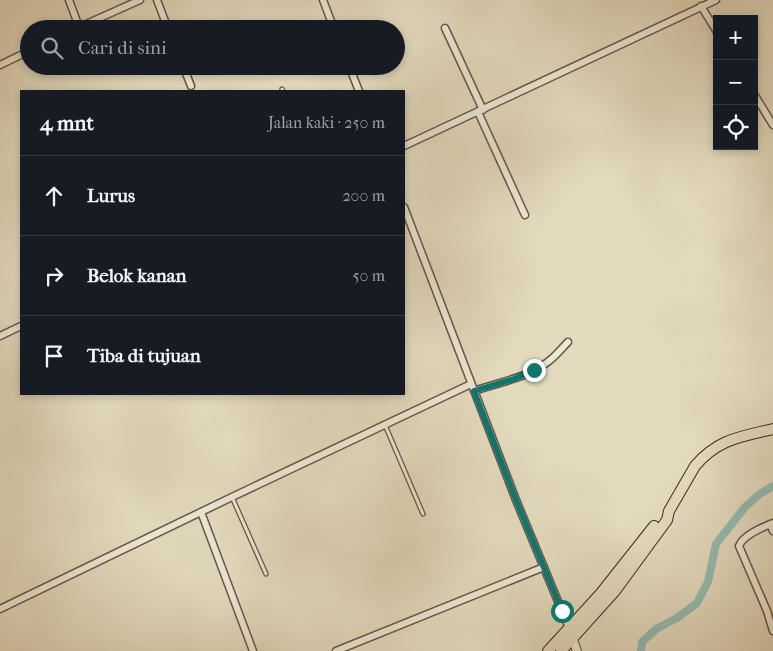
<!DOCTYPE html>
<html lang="id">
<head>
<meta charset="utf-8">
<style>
  body { margin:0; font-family:"IM FELL French Canon",serif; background:#20242c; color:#f1f3f6 }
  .controls { position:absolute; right:15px; top:15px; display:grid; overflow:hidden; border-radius:0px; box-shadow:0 2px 8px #0003 }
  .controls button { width:45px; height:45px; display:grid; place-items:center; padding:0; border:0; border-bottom:1px solid #363941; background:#171b24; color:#f1f3f6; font:25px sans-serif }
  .stop { position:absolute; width:15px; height:15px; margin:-11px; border:4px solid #0f766e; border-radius:50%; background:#fff }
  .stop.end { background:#0f766e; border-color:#fff; box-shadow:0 1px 5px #0008 }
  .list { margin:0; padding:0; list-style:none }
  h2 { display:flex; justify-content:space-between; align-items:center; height:65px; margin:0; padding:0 20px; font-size:21px }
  h2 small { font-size:16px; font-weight:400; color:#9ea1a6 }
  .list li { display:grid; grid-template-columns:32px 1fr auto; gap:15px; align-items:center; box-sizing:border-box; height:80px; padding:0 20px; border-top:1px solid #363941 }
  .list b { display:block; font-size:19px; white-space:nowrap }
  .list em { font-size:16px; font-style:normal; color:#9ea1a6 }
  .icon { flex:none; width:28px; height:28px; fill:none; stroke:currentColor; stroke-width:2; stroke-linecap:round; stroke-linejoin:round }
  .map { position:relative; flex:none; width:773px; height:651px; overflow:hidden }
  .search { position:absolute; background:#171b24; box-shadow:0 2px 8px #0003; left:20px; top:20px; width:385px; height:55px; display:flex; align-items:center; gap:12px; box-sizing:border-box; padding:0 18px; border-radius:28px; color:#9ea1a6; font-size:19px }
  .panel { position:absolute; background:#171b24; box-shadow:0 2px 8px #0003; left:20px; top:90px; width:385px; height:305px; border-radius:0px }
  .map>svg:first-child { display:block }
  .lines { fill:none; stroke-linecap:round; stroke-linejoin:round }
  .canal { stroke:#95bbb1; stroke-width:8 }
  .service-casing { stroke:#655546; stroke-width:5.5 }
  .minor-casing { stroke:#655546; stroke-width:9 }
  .tertiary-casing { stroke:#655546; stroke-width:10 }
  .trunk-casing { stroke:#3b291e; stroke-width:12 }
  .service { stroke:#ede7d5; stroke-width:3 }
  .minor { stroke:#ede7d5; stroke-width:6 }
  .tertiary { stroke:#ede7d5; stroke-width:8 }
  .trunk { stroke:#e3dabe; stroke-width:10 }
  .route { stroke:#0f766e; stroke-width:6 }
</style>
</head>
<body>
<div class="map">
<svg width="773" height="651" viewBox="0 0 773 651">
  <rect width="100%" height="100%" fill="#e3dabe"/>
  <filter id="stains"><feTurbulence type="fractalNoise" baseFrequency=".004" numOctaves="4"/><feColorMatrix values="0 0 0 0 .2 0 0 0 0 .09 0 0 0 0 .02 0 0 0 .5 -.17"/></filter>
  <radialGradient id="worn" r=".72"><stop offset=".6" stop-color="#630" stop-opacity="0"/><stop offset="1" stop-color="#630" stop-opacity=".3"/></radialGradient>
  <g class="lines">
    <!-- canal -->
    <path class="canal" d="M641,651L642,642L656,629L677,618L697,603L708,582L716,544L745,507L760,494L773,486"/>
    <defs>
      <path id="service" d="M282,89L283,91
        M385,425L423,514
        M232,497L266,574"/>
      <path id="minor" d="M69,0L79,27
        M157,0L168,29
        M323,0L334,29
        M701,6L717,32
        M445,28L483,110
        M75,29L140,0
        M0,65L29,51
        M183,66L191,86
        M349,66L359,91
        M754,94L773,125
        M478,112L525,215
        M404,146L716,0
        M404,207L516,500L569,628
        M0,336L21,326
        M474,391C499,382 528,378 549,361C556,356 562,348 568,342
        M201,512L253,651
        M773,523C763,527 743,535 739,546L767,611L773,631
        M770,524L773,531
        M0,609L232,497L471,384
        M336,651L544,567"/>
      <path id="tertiary" d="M571,634L577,651"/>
      <path id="trunk" d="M548,651L601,593L654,526
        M561,651L615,591L667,520L669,511L695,466C718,439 740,437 773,429"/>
    </defs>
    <!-- service casing -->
    <use href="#service" class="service-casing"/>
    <!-- minor casing -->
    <use href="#minor" class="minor-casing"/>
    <!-- tertiary casing -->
    <use href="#tertiary" class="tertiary-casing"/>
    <!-- trunk casing -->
    <use href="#trunk" class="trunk-casing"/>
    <!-- service -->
    <use href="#service" class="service"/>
    <!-- minor -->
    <use href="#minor" class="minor"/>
    <!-- tertiary -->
    <use href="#tertiary" class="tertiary"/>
    <!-- trunk -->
    <use href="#trunk" class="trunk"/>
  </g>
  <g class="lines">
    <!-- route -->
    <path class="route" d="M534,370L514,379L474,391L516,500L562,611"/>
  </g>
  <rect width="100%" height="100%" filter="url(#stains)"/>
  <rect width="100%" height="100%" fill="url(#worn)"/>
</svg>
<div class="controls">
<button>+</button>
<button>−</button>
<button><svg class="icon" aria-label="locate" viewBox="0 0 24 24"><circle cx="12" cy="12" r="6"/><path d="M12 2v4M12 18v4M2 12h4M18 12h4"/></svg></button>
</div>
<div class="stop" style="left:562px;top:611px"></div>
<div class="stop end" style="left:534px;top:370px"></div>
<div class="search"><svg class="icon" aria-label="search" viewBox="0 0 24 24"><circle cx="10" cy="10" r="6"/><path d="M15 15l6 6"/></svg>Cari di sini</div>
<section class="panel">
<h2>4 mnt<small>Jalan kaki · 250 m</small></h2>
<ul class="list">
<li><svg class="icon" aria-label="ahead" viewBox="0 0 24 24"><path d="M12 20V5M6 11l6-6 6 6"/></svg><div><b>Lurus</b></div><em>200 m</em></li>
<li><svg class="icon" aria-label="right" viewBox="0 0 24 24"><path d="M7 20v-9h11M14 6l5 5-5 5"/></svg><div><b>Belok kanan</b></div><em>50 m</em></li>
<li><svg class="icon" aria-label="arrive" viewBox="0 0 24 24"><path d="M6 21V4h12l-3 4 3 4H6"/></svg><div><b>Tiba di tujuan</b></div></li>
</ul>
</section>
</div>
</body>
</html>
